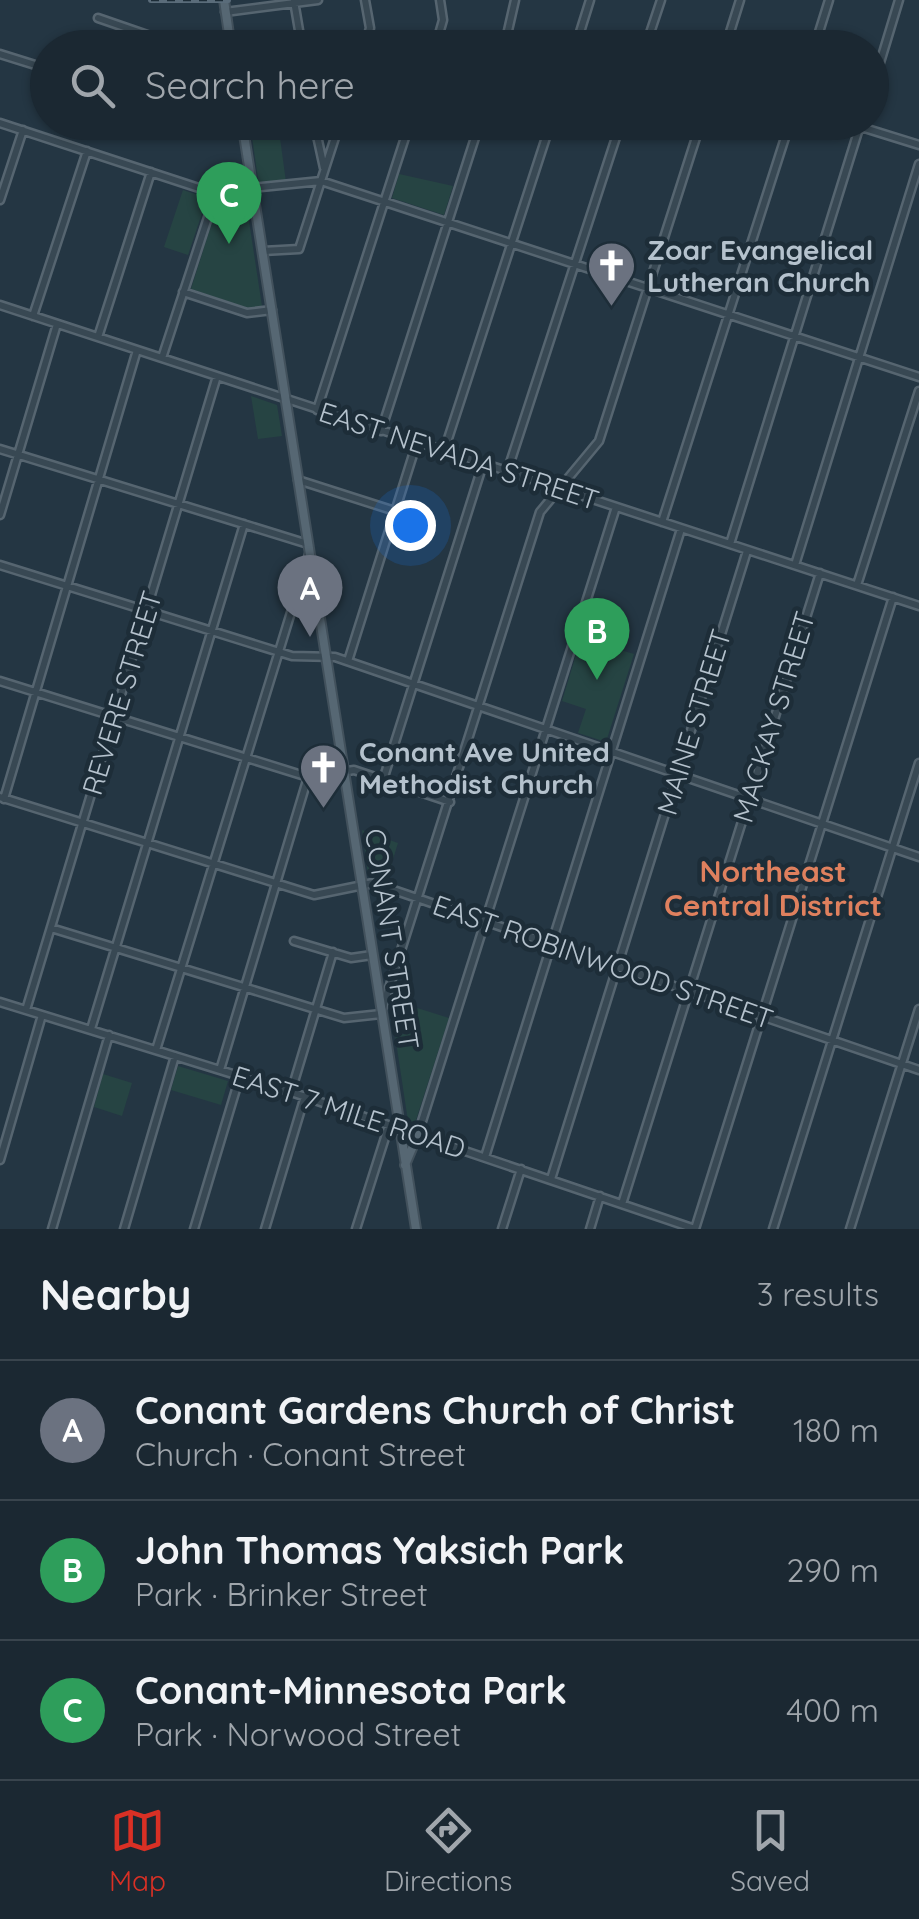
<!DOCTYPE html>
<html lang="en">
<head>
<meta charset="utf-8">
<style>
  body { margin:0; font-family:Quicksand,sans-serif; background:#28343e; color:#f1f3f6 }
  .you { position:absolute; left:410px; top:525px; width:35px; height:35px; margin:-25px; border:8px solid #fff; border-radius:50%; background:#1a73e8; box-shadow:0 0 0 15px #1a73e833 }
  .badge { display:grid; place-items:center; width:65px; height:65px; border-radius:50%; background:#d93025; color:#fff; font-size:32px; font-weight:700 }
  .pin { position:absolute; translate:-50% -82px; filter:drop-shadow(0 2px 5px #0008) }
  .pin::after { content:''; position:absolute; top:52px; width:35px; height:30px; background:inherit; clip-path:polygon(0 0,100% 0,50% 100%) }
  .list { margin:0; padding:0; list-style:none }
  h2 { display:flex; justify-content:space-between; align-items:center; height:130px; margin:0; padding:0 40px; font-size:42px }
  h2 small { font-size:32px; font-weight:400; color:#a0a6ac }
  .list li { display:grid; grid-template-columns:65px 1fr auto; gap:30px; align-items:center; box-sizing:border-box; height:140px; padding:0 40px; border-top:2px solid #39444d }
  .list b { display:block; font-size:38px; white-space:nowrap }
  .list p { margin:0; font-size:32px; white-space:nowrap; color:#a0a6ac }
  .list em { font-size:32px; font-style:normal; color:#a0a6ac }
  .icon { flex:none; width:55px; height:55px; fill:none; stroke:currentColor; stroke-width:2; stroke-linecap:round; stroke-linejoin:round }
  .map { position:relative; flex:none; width:919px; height:1229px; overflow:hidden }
  .search { position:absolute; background:#1b2832; box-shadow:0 2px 8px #0004; left:30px; right:30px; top:30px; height:110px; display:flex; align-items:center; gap:25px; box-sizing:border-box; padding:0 35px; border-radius:55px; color:#a0a6ac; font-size:38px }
  .sheet { height:550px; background:#1b2832 }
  nav { display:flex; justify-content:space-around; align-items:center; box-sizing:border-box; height:140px; border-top:2px solid #39444d; background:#1b2832; font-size:28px; color:#a0a6ac }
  nav a { display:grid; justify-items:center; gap:5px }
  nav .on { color:#d93025 }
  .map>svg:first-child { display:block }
  .green { fill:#264443 }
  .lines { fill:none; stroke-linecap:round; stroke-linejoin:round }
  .minor-casing { stroke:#566570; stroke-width:11 }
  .major-casing { stroke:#42515c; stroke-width:12 }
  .minor { stroke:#384853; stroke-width:6 }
  .major { stroke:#566773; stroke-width:8 }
  .rail-casing { stroke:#5a6c7a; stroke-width:6 }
  .rail { stroke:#1d2d38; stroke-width:2.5; stroke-dasharray:8; stroke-linecap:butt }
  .labels { text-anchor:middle; stroke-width:9; stroke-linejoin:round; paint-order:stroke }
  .poi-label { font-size:28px; font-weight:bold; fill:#b5c2cd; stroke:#1d2d38; text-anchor:start }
  .street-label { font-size:28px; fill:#b5c2cd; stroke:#1d2d38 }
  .neighbourhood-label { font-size:30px; font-weight:bold; fill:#df805e; stroke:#1d2d38 }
</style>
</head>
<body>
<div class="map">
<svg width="919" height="1229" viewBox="0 0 919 1229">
  <rect width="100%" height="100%" fill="#243643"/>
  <!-- green -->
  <path class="green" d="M250,123H278L286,182L259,186Z
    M399,174L453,186L444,215L392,198Z
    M183,190L207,198L188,255L164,247Z
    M245,195L262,306L248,308L191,289L219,200Z
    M251,396L277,405L282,436L258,439Z
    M579,645L613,659L617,649L634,654L606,742L578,733L586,709L562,701Z
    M362,830L398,843L386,882L368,875Z
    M395,1001L449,1018L415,1123L408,1121L395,1035L415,1033L417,1012L399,1006L394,1021L406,1024L394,1031L391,1012Z
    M178,1066L228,1081L221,1105L171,1090Z
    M103,1074L132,1083L122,1116L94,1107Z"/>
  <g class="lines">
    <defs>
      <path id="minor" d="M294,1L302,48
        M225,12L318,0
        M98,18L185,48
        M579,36L614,48
        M364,48L370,28L365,0
        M435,48L443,20L440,0
        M504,48L515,0
        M575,48L590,0
        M645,48L661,0
        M725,48L740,0
        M814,48L829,0
        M0,54L48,69
        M872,89L899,0
        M212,122L244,133
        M314,122L324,168
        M845,122L919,145
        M0,123L211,192L321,181L919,377
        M0,200L23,130
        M263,251L299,249L340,122
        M183,292L247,313L272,310
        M0,305L919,606
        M33,316L87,151
        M98,337L151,172
        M162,358L216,193
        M317,410L410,122
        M381,431L480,122
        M0,449L308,544
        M444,451L551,122
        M507,472L621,122
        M298,480L395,511
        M0,515L57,324
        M662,522L790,122
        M730,544L861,122
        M0,565L292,656L335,657L919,857
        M795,565L919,164
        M857,585L919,391
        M348,661L417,442
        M0,681L308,777L354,770L450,802
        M383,780L483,464
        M0,797L314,895L373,883L919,1070
        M4,799L137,350
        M51,928L344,1018L381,1014
        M294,941L351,958L372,955
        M0,1002L291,1092L695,1229
        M383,1007L540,512L599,441L701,122
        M26,1010L217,376
        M91,1029L244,524
        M156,1050L309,554
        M220,1070L308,777
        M291,1092L333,952
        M418,1134L616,507
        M485,1157L681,529
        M0,1160L42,1015
        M551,1179L747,551
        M622,1204L820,573
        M52,1229L109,1035
        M124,1229L175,1056
        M194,1229L240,1076
        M265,1229L305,1096
        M356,1229L389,1125
        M502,1229L521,1169
        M590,1229L600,1196
        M695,1229L893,597
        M773,1229L919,763
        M850,1229L919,1009"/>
      <path id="major" d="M224,0L231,48
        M242,122L416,1229
        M405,1165L418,1134"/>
    </defs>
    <!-- minor casing -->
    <use href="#minor" class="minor-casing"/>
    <!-- major casing -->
    <use href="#major" class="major-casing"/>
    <!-- minor -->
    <use href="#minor" class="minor"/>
    <!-- major -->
    <use href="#major" class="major"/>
    <defs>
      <path id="rail" d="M151,0H228"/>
    </defs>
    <!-- rail casing -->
    <use href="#rail" class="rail-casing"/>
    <!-- rail -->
    <use href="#rail" class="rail"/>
  </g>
  <!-- icons -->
  <defs>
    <symbol id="church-pin" viewBox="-11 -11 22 30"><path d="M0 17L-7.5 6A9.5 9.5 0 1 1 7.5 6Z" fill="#6b7280" stroke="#1d2d38"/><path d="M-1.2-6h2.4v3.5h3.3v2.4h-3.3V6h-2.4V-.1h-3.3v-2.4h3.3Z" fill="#fff"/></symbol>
  </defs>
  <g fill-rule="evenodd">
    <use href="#church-pin" x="584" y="238" width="55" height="75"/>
    <use href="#church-pin" x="296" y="740" width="55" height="75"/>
  </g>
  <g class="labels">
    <!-- poi labels -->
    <g class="poi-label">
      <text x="647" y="260">Zoar Evangelical<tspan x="647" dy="32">Lutheran Church</tspan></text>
      <text x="359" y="762">Conant Ave United<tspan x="359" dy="32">Methodist Church</tspan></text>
    </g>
    <!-- street labels -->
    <g class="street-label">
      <text transform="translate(459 456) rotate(18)" y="10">EAST NEVADA STREET</text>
      <text transform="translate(122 693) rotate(-73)" y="10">REVERE STREET</text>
      <text transform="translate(774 717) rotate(-73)" y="10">MACKAY STREET</text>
      <text transform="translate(694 722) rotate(-73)" y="10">MAINE STREET</text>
      <text transform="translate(392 939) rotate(81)" y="10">CONANT STREET</text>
      <text transform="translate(603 962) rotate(19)" y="10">EAST ROBINWOOD STREET</text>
      <text transform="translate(349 1112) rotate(18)" y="10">EAST 7 MILE ROAD</text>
    </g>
    <!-- neighbourhood labels -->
    <g class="neighbourhood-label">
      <text x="773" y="882">Northeast<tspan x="773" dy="34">Central District</tspan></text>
    </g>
  </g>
</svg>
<div class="you"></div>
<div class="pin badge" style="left:310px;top:637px;background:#6b7280">A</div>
<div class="pin badge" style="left:597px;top:680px;background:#2e9e5b">B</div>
<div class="pin badge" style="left:229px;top:244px;background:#2e9e5b">C</div>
<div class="search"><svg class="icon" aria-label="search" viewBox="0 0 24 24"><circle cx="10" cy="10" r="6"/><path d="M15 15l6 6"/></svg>Search here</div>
</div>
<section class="sheet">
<h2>Nearby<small>3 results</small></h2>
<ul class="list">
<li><span class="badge" style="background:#6b7280">A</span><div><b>Conant Gardens Church of Christ</b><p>Church · Conant Street</p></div><em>180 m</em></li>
<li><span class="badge" style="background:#2e9e5b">B</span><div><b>John Thomas Yaksich Park</b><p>Park · Brinker Street</p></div><em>290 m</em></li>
<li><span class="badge" style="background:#2e9e5b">C</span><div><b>Conant-Minnesota Park</b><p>Park · Norwood Street</p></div><em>400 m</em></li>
</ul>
</section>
<nav>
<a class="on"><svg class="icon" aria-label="map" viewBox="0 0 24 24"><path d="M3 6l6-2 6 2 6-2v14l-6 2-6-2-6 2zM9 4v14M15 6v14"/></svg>Map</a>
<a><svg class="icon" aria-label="directions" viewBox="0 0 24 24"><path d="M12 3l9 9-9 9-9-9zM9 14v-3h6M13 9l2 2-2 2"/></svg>Directions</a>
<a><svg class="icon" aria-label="saved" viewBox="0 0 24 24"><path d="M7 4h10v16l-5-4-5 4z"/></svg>Saved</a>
</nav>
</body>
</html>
